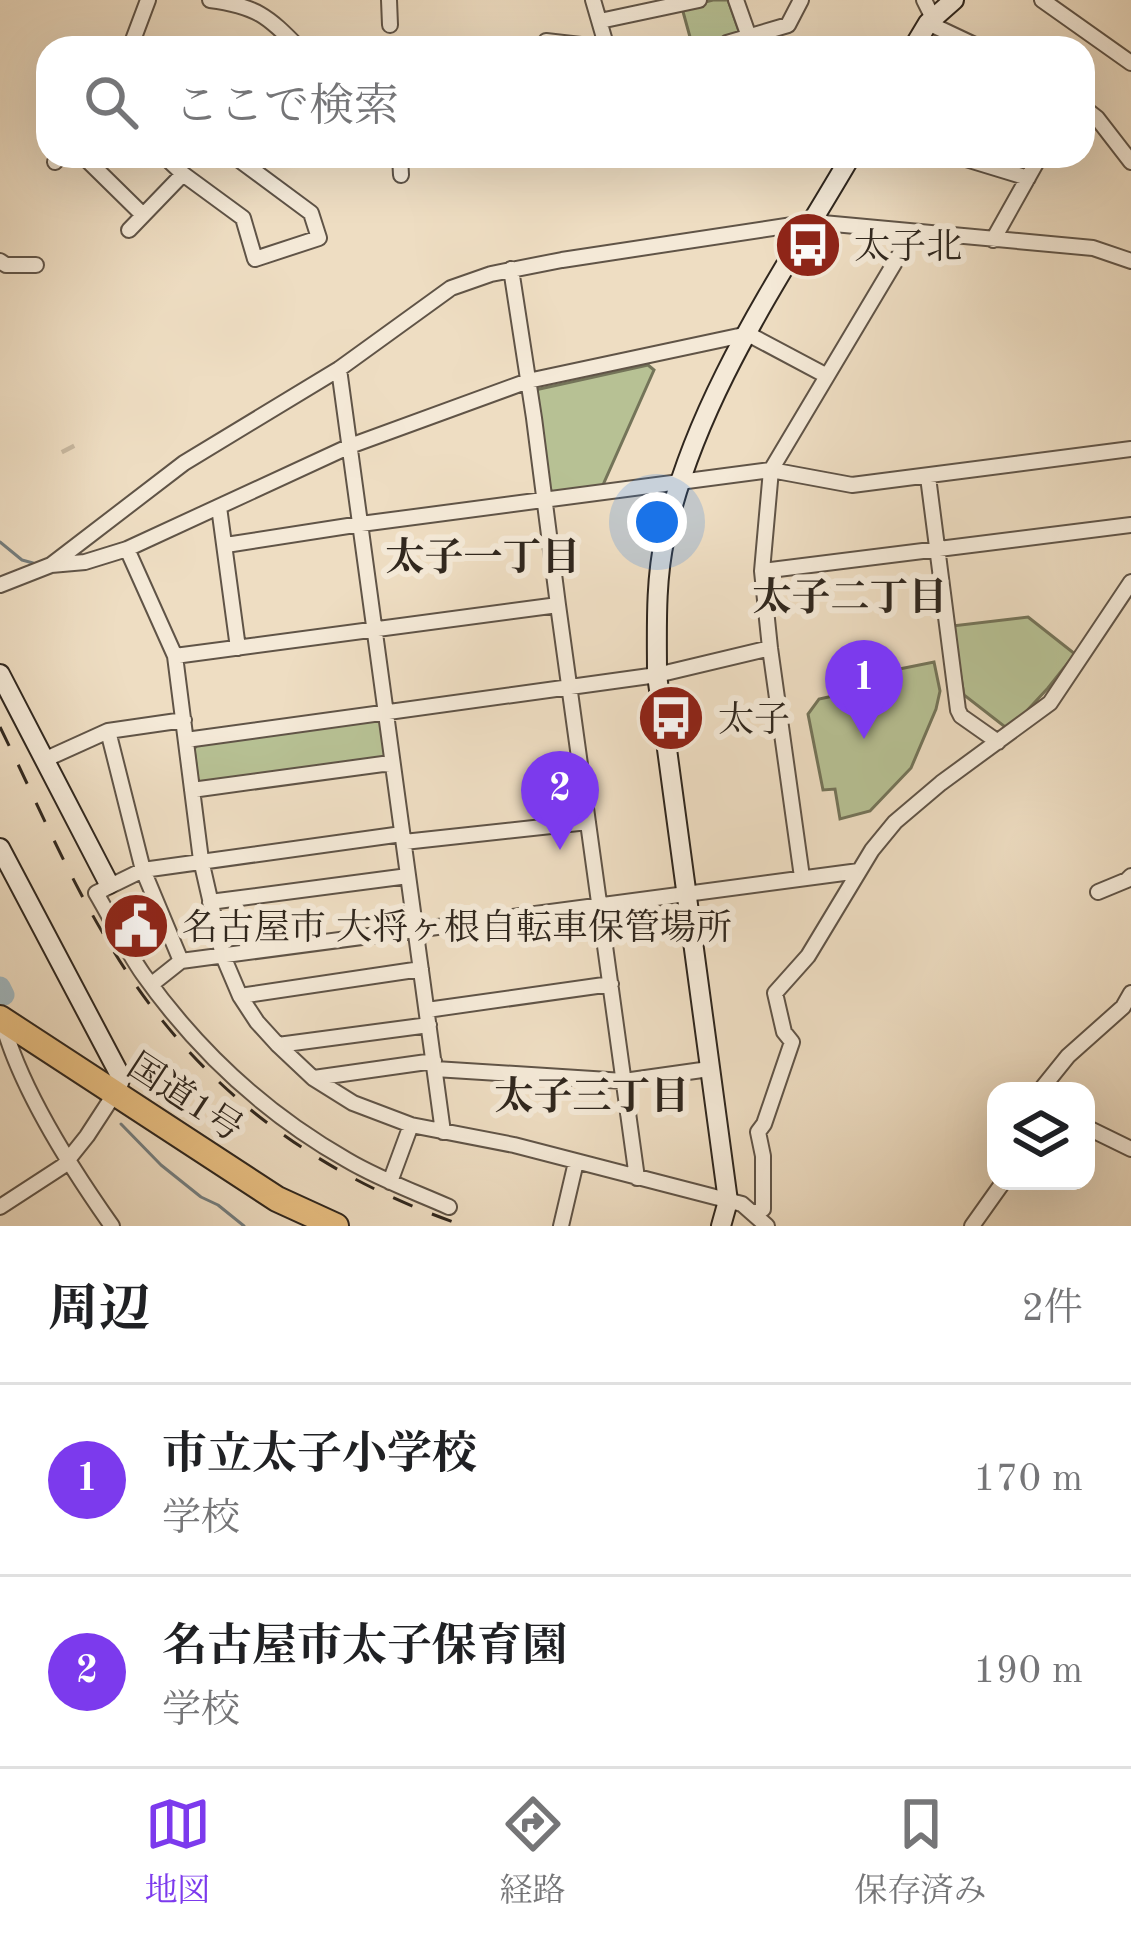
<!DOCTYPE html>
<html lang="ja">
<head>
<meta charset="utf-8">
<style>
  body { margin:0; font-family:"Old Standard TT","Noto Serif JP",serif; background:#f6f6f6; color:#202124 }
  .controls { position:absolute; right:36px; bottom:36px; display:grid; overflow:hidden; border-radius:24px; box-shadow:0 12px 48px #0002 }
  .controls button { width:108px; height:108px; display:grid; place-items:center; padding:0; border:0; border-bottom:3px solid #e0e0e0; background:#fff; color:#202124; font:60px sans-serif }
  .you { position:absolute; left:657px; top:522px; width:42px; height:42px; margin:-30px; border:9px solid #fff; border-radius:50%; background:#1a73e8; box-shadow:0 0 0 18px #1a73e833 }
  .badge { display:grid; place-items:center; width:78px; height:78px; border-radius:50%; background:#7c3aed; color:#fff; font-size:39px; font-weight:700 }
  .pin { position:absolute; translate:-50% -99px; filter:drop-shadow(0 3px 6px #0008) }
  .pin::after { content:''; position:absolute; top:63px; width:42px; height:36px; background:inherit; clip-path:polygon(0 0,100% 0,50% 100%) }
  .list { margin:0; padding:0; list-style:none }
  h2 { display:flex; justify-content:space-between; align-items:center; height:156px; margin:0; padding:0 48px; font-size:51px }
  h2 small { font-size:39px; font-weight:400; color:#757577 }
  .list li { display:grid; grid-template-columns:78px 1fr auto; gap:36px; align-items:center; box-sizing:border-box; height:192px; padding:0 48px; border-top:3px solid #e0e0e0 }
  .list b { display:block; font-size:45px; white-space:nowrap }
  .list p { margin:0; font-size:39px; white-space:nowrap; color:#757577 }
  .list em { font-size:39px; font-style:normal; color:#757577 }
  .icon { flex:none; width:66px; height:66px; fill:none; stroke:currentColor; stroke-width:2; stroke-linecap:round; stroke-linejoin:round }
  .map { position:relative; flex:none; width:1131px; height:1226px; overflow:hidden }
  .search { position:absolute; background:#fff; box-shadow:0 12px 48px #0002; left:36px; right:36px; top:36px; height:132px; display:flex; align-items:center; gap:30px; box-sizing:border-box; padding:0 42px; border-radius:36px; color:#757577; font-size:45px }
  .sheet { height:540px; background:#fff }
  nav { display:flex; justify-content:space-around; align-items:center; box-sizing:border-box; height:168px; border-top:3px solid #e0e0e0; background:#fff; font-size:33px; color:#757577 }
  nav a { display:grid; justify-items:center; gap:6px }
  nav .on { color:#7c3aed }
  .map>svg:first-child { display:block }
  .green { fill:#b7c194; stroke:#747459; stroke-width:3 }
  .lines { fill:none; stroke-linecap:round; stroke-linejoin:round }
  .stream { stroke:#747e7f; stroke-width:3 }
  .river { stroke:#a1b8c0; stroke-width:21 }
  .street-tunnel { stroke:#c8b9a1; stroke-width:14; stroke-dasharray:14 7; stroke-linecap:butt }
  .street-casing { stroke:#605447; stroke-width:18 }
  .secondary-casing { stroke:#30271e; stroke-width:22 }
  .highway-casing { stroke:#30271e; stroke-width:28 }
  .street { stroke:#f4e9d7; stroke-width:14 }
  .secondary { stroke:#f4e9d7; stroke-width:18 }
  .highway { stroke:#e7be81; stroke-width:24 }
  .rail { stroke:#30271e; stroke-width:3; stroke-dasharray:21 21; stroke-linecap:butt }
  .labels { text-anchor:middle; stroke-width:12; stroke-linejoin:round; paint-order:stroke }
  .poi-label { font-size:36px; fill:#30271e; stroke:#f4e9d7; text-anchor:start }
  .street-label { font-size:36px; fill:#30271e; stroke:#f4e9d7 }
  .neighbourhood-label { font-size:39px; font-weight:bold; fill:#30271e; stroke:#f4e9d7 }
</style>
</head>
<body>
<div class="map">
<svg width="1131" height="1226" viewBox="0 0 1131 1226">
  <rect width="100%" height="100%" fill="#eeddc2"/>
  <filter id="stains"><feTurbulence type="fractalNoise" baseFrequency=".00167" numOctaves="4"/><feColorMatrix values="0 0 0 0 .2 0 0 0 0 .09 0 0 0 0 .02 0 0 0 .5 -.17"/></filter>
  <radialGradient id="worn" r=".72"><stop offset=".6" stop-color="#630" stop-opacity="0"/><stop offset="1" stop-color="#630" stop-opacity=".3"/></radialGradient>
  <!-- green -->
  <path class="green" d="M713,0H728L740,34C723,38 711,48 693,48L682,8Z
    M648,365L654,370L602,487L547,493L535,390Z
    M1028,617L1075,654L1048,688L1009,730L964,695L952,626Z
    M934,662L940,691L936,709L911,768L870,811L840,819L835,789L823,790L808,714L819,699L833,696L830,683Z
    M378,720L383,724L388,754L384,760L203,785L198,781L194,749L197,745Z"/>
  <g class="lines">
    <!-- stream -->
    <path class="stream" d="M0,542L22,560L33,563
      M121,1124L161,1165L201,1197L218,1205L244,1226"/>
    <!-- river -->
    <path class="river" d="M0,987L4,995"/>
    <!-- street-tunnel -->
    <path class="street-tunnel" d="M67,447L69,451"/>
    <defs>
      <path id="street" d="M210,0C256,6 268,16 299,48
        M389,0L390,25
        M593,0L607,48
        M736,0L753,48
        M924,0L933,18
        M1042,0L1131,63
        M600,21L699,0
        M928,23L981,48
        M546,41L607,48
        M130,48L148,0
        M720,48L727,43L788,25L801,0
        M1083,107L1097,118L1131,162
        M83,156L143,215
        M164,156L183,174L243,218L255,259L319,238L311,213L234,156
        M400,156L401,175
        M956,156L1028,178
        M55,162L60,156
        M129,230L183,174
        M993,240L1040,156
        M0,261L6,265H36
        M511,269L534,418L558,605L637,1178
        M339,369L443,1132
        M928,477L958,710L961,716L998,742
        M219,507L238,648
        M226,545L361,524L771,470L852,485L1131,449
        M127,549L175,656L201,860L223,956L240,996L257,1022L278,1045L313,1078L353,1103L411,1125L514,1145L742,1204L767,1226
        M51,565L85,562L127,549L350,446L528,381L748,334L827,376
        M762,571L1131,525
        M0,585L51,565L184,463L339,369L451,288L491,274L562,260L812,222L1093,248L1131,261
        M175,656L558,605
        M108,731L143,870L181,961
        M186,740L657,675L770,648
        M44,760L108,731L184,720
        M192,790L383,764L393,765
        M402,834L143,870L96,893C112,920 125,948 143,974C197,1050 266,1114 347,1160C379,1179 415,1192 449,1207
        M404,842L588,822
        M802,877L770,648L762,571L771,470L913,232
        M1098,892L1127,880L1131,876
        M210,902L408,876
        M152,984L181,961L859,871
        M240,996L421,969
        M427,1010L611,984
        M2,1020C20,1089 71,1168 112,1226
        M278,1045L429,1025
        M435,1069L624,1081L709,1069
        M314,1078L434,1061
        M1044,1091L1043,1087L1068,1056L1123,1007L1131,993
        M1086,1127L1131,1149
        M390,1182L411,1125
        M0,1207L63,1166L87,1136L115,1093
        M754,1213L763,1209V1156L758,1132L764,1124L792,1042L784,1032L775,993L808,956L872,850L895,822L941,783L1050,703L1131,582
        M561,1226L576,1162
        M972,1226L1004,1181"/>
      <path id="secondary" d="M913,48L928,23L954,0
        M0,674L109,884
        M0,848L121,1077L115,1093
        M721,1226L728,1201L657,675C657,629 655,582 665,537C695,399 781,276 851,156"/>
      <path id="highway" d="M0,1018L277,1199L336,1226"/>
    </defs>
    <!-- street casing -->
    <use href="#street" class="street-casing"/>
    <!-- secondary casing -->
    <use href="#secondary" class="secondary-casing"/>
    <!-- highway casing -->
    <use href="#highway" class="highway-casing"/>
    <!-- street -->
    <use href="#street" class="street"/>
    <!-- secondary -->
    <use href="#secondary" class="secondary"/>
    <!-- highway -->
    <use href="#highway" class="highway"/>
    <!-- rail -->
    <path class="rail" d="M0,727C35,798 66,872 107,940C190,1082 311,1174 465,1226"/>
  </g>
  <!-- icons -->
  <defs>
    <symbol id="bus-disc" viewBox="-11 -11 22 22"><circle r="9.5" fill="#8f2418" stroke="#f4e9d7"/><path d="M-5-6H5V4H4V6H2V4H-2V6H-4V4H-5ZM-3.5-4V0h7V-4ZM-3.5 1.2v1.5H-2V1.2ZM2 1.2v1.5H3.5V1.2Z" fill="#fff"/></symbol>
    <symbol id="civic-disc" viewBox="-11 -11 22 22"><circle r="9.5" fill="#8f2418" stroke="#f4e9d7"/><path d="M-.6-6.5H3V-4.5H.6V-3L4-1V1h2V6H-6V1h2V-1L-.6-3ZM-1.2 2.5V6h2.4V2.5Z" fill="#fff"/></symbol>
  </defs>
  <g fill-rule="evenodd">
    <use href="#bus-disc" x="770" y="207" width="76" height="76"/>
    <use href="#bus-disc" x="633" y="680" width="76" height="76"/>
    <use href="#civic-disc" x="98" y="888" width="76" height="76"/>
  </g>
  <g class="labels">
    <!-- poi labels -->
    <g class="poi-label">
      <text x="854" y="258">太子北</text>
      <text x="718" y="731">太子</text>
      <text x="182" y="939">名古屋市 大将ヶ根自転車保管場所</text>
    </g>
    <!-- street labels -->
    <g class="street-label">
      <text transform="translate(186 1096) rotate(33)" y="13">国道1号</text>
    </g>
    <!-- neighbourhood labels -->
    <g class="neighbourhood-label">
      <text x="483" y="570">太子一丁目</text>
      <text x="850" y="610">太子二丁目</text>
      <text x="592" y="1109">太子三丁目</text>
    </g>
  </g>
  <rect width="100%" height="100%" filter="url(#stains)"/>
  <rect width="100%" height="100%" fill="url(#worn)"/>
</svg>
<div class="controls">
<button><svg class="icon" aria-label="layers" viewBox="0 0 24 24"><path d="M12 4l9 5-9 5-9-5zM3 14l9 5 9-5"/></svg></button>
</div>
<div class="you"></div>
<div class="pin badge" style="left:864px;top:739px">1</div>
<div class="pin badge" style="left:560px;top:850px">2</div>
<div class="search"><svg class="icon" aria-label="search" viewBox="0 0 24 24"><circle cx="10" cy="10" r="6"/><path d="M15 15l6 6"/></svg>ここで検索</div>
</div>
<section class="sheet">
<h2>周辺<small>2件</small></h2>
<ul class="list">
<li><span class="badge">1</span><div><b>市立太子小学校</b><p>学校</p></div><em>170 m</em></li>
<li><span class="badge">2</span><div><b>名古屋市太子保育園</b><p>学校</p></div><em>190 m</em></li>
</ul>
</section>
<nav>
<a class="on"><svg class="icon" aria-label="map" viewBox="0 0 24 24"><path d="M3 6l6-2 6 2 6-2v14l-6 2-6-2-6 2zM9 4v14M15 6v14"/></svg>地図</a>
<a><svg class="icon" aria-label="directions" viewBox="0 0 24 24"><path d="M12 3l9 9-9 9-9-9zM9 14v-3h6M13 9l2 2-2 2"/></svg>経路</a>
<a><svg class="icon" aria-label="saved" viewBox="0 0 24 24"><path d="M7 4h10v16l-5-4-5 4z"/></svg>保存済み</a>
</nav>
</body>
</html>
